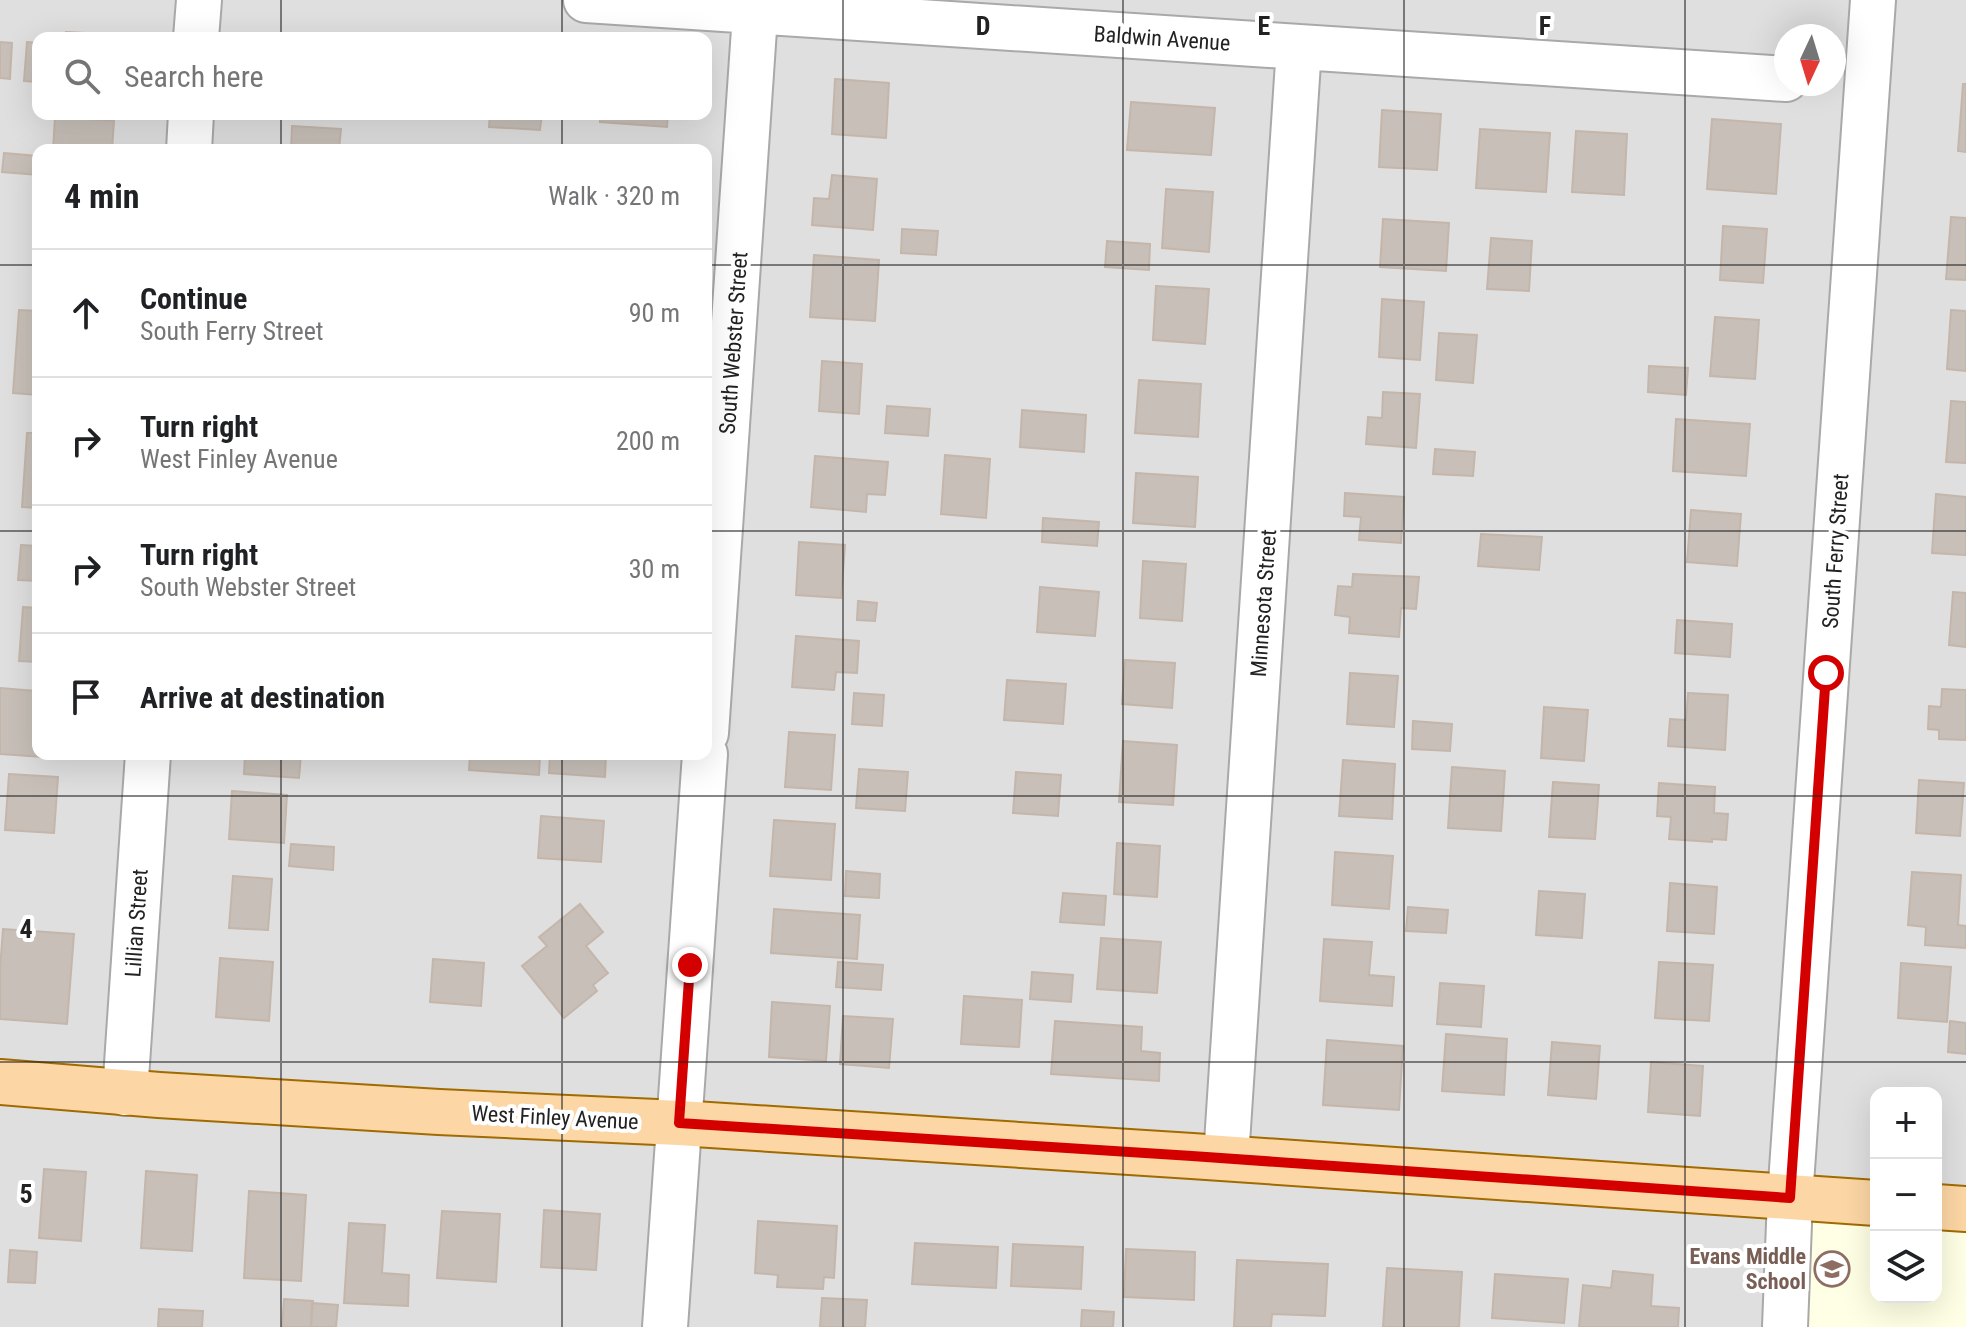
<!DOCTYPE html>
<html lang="en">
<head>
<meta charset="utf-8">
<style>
  body { margin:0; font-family:"Roboto Condensed",sans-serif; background:#f6f6f6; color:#202124 }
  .controls { position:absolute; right:24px; bottom:24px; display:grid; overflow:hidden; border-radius:16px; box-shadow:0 8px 32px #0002 }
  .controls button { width:72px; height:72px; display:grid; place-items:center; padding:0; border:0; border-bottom:2px solid #e0e0e0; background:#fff; color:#202124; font:40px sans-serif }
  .compass { position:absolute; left:1774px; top:24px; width:72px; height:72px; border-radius:50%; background:#fff; box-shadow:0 8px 32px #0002; rotate:184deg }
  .stop { position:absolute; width:24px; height:24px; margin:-18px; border:6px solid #d40000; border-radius:50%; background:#fff }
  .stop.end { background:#d40000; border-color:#fff; box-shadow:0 2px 8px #0008 }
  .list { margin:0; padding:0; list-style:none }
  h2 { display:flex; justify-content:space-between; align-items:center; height:104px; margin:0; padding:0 32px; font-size:34px }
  h2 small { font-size:26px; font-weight:400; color:#757577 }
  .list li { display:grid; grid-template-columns:52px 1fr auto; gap:24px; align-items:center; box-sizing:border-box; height:128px; padding:0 32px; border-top:2px solid #e0e0e0 }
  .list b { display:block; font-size:30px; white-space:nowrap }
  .list p { margin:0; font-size:26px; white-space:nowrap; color:#757577 }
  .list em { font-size:26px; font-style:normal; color:#757577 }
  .icon { flex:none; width:44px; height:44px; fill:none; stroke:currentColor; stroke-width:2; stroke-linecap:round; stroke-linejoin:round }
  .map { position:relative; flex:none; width:1966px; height:1327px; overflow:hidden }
  .search { position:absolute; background:#fff; box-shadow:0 8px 32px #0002; left:32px; top:32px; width:680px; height:88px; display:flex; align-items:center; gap:20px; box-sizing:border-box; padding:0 28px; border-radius:16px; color:#757577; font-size:30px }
  .panel { position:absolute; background:#fff; box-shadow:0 8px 32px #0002; left:32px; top:144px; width:680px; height:616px; border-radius:16px }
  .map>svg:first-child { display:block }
  .residential { fill:#e0dfdf; fill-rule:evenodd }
  .education { fill:#ffffe5 }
  .building { fill:#c7bfb8; stroke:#c4b6ab; stroke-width:2 }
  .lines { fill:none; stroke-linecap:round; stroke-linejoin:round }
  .minor-casing { stroke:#a9a9a9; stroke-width:48 }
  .major-casing { stroke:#a06b00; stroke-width:48 }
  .minor { stroke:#fff; stroke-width:44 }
  .major { stroke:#fcd6a4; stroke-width:44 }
  .route { stroke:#d40000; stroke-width:10 }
  .grid { fill:none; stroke:#222; stroke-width:2; stroke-opacity:0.55 }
  .labels { text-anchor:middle; stroke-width:8; stroke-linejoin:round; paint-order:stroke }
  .street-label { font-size:22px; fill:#222; stroke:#fff }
  .education-label { font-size:22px; font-weight:bold; fill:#785e54; stroke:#fff; text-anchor:end }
  .grid-label { font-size:26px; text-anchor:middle; font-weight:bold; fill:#222; stroke:#fff; stroke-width:8; stroke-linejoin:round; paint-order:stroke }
</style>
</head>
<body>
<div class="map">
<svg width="1966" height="1327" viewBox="0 0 1966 1327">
  <rect width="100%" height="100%" fill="#f2efe9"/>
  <!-- residential -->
  <path class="residential" d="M0,0H1966V1327H0ZM1786,36H1834V84H1786ZM38,38H706V114H38ZM38,150H706V754H38ZM1876,1093H1936V1297H1876Z"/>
  <!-- education -->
  <path class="education" d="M1790,1198L1876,1203V1297H1936V1207L1966,1209V1327H1785Z"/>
  <!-- building -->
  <path class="building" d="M66,32L122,35V38H66Z
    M296,33L349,37V38H296Z
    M0,42L12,43L10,79L0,78Z
    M27,42L38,43V82L24,81Z
    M835,79L889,83L886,138L832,134Z
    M1963,84H1966V152L1958,151Z
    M1131,102L1215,108L1211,155L1127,150Z
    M1382,110L1441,114L1437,170L1379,167Z
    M490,114H542L540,130L489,127Z
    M600,114H668L667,127L600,122Z
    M55,117L114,121L112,150H53Z
    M1712,119L1781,124L1776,194L1707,189Z
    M292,126L341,129L339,150H291Z
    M1480,129L1550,133L1546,192L1476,188Z
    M1576,131L1627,134L1624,195L1572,192Z
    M4,153L38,156V175L2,172Z
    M832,175L877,179L873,230L812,225L814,198L829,199Z
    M1166,189L1213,192L1209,252L1162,248Z
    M1951,217L1966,218V280L1946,279Z
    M1383,219L1449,223L1446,271L1380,267Z
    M1723,226L1767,229L1763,283L1720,280Z
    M902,229L938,231L936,255L901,253Z
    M1491,238L1532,241L1529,291L1487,289Z
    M1107,241L1150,244L1149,270L1105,267Z
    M814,255L879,260L875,321L810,317Z
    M1156,286L1209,289L1205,344L1153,340Z
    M1382,299L1424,302L1420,360L1379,357Z
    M19,310L38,311V395L13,393Z
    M1951,310L1966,311V371L1947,369Z
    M1715,317L1759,320L1755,379L1710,376Z
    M1439,333L1477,335L1473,383L1436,380Z
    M822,361L862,364L859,414L819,411Z
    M1649,366L1688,368L1686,395L1648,392Z
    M1139,380L1201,384L1198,437L1135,433Z
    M1383,392L1420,394L1416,448L1366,444L1368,417L1382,418Z
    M1951,401L1966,402V463L1946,462Z
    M887,406L930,409L928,436L885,433Z
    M1022,410L1086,415L1084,452L1020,447Z
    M1676,419L1750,424L1746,476L1673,471Z
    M27,433H38V508L22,507Z
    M1435,449L1475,452L1473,476L1433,474Z
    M945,455L990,459L986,518L941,514Z
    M815,456L888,462L885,495L867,494L866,512L811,507Z
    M1136,473L1198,477L1195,527L1133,523Z
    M1345,493L1404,497L1401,543L1359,540L1361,517L1344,516Z
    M1936,494L1966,497V555L1932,553Z
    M1691,510L1741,514L1737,566L1687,562Z
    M1043,518L1099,522L1097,546L1042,542Z
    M1481,534L1542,537L1539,570L1478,566Z
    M799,542L845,545L841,598L796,595Z
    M21,545L38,546V581L18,580Z
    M1143,561L1186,564L1182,621L1140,618Z
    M1353,574L1419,577L1416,609L1401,608L1399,637L1349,633L1350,617L1335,615L1338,586L1352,587Z
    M1040,587L1099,592L1095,636L1037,632Z
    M1953,592L1966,593V647L1949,645Z
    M858,601L877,603L875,621L857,620Z
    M23,607L38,608V662L19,661Z
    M1677,620L1732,624L1730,657L1675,653Z
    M796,636L859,641L857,673L836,672L834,690L792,687Z
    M1125,660L1175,663L1172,708L1122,704Z
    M1350,673L1398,676L1394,727L1347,724Z
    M1007,680L1066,684L1063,724L1004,720Z
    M0,688L36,691L34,717H38V754H58L57,758L0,754Z
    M1942,689L1966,690V740L1939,739V730L1928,729L1929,706L1941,707Z
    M854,693L884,695L882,726L852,724Z
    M1688,693L1728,695L1725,750L1668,746L1670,719L1686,720Z
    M1544,707L1588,710L1584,761L1541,758Z
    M1413,721L1452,724L1450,751L1412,749Z
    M789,732L835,735L831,790L785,787Z
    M1123,741L1177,745L1173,805L1119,802Z
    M245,754H301L299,778L244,774Z
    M470,754H540L539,775L469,770Z
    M550,754H606L605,777L549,773Z
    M1343,760L1395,764L1392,819L1339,816Z
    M1452,767L1505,771L1501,831L1448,828Z
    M859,769L908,772L905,811L856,808Z
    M1016,772L1061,775L1058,816L1013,813Z
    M9,774L58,777L54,833L5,830Z
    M1919,780L1964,783L1960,836L1916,833Z
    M1553,782L1599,785L1595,839L1549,837Z
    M1659,783L1715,787L1714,813L1728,814L1726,840L1712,839V842L1669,839L1671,817L1657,816Z
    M232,791L287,795L284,843L229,839Z
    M541,816L604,821L601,862L538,858Z
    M774,820L835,824L831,880L770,876Z
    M1117,843L1160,846L1157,897L1114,894Z
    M291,844L334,847L333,870L289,866Z
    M1335,852L1393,856L1389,909L1332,905Z
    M846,871L880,874L879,898L845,896Z
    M1912,872L1961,875L1958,925L1966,926V948L1925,945L1926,927L1908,925Z
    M233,876L272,879L268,930L229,928Z
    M1670,883L1717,887L1714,934L1667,931Z
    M1539,891L1585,894L1582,938L1536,935Z
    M1063,893L1106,896L1104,925L1060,922Z
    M580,904L603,932L586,946L608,973L593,985L597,991L564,1018L522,966L547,946L539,937Z
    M1408,907L1448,910L1446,933L1406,931Z
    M774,909L860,915L857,959L771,953Z
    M3,929L74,934L67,1024L0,1019V969Z
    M1101,938L1161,942L1157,993L1097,989Z
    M1324,939L1372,942L1369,975L1394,977L1392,1006L1320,1001Z
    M220,958L273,962L269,1021L216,1017Z
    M433,959L484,963L481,1006L430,1002Z
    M838,962L883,965L881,990L836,987Z
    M1659,962L1713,965L1709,1021L1655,1018Z
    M1901,963L1951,967L1947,1022L1898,1018Z
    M1032,972L1073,975L1071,1002L1030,999Z
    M1440,983L1484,986L1481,1027L1437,1024Z
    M964,996L1022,1000L1019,1047L961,1044Z
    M772,1002L830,1006L826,1061L769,1057Z
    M843,1016L893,1019L889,1068L840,1064Z
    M1055,1021L1142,1027L1141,1051L1160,1053L1159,1081L1051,1074Z
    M1950,1021L1966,1023V1054L1948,1052Z
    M1446,1034L1507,1039L1504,1095L1442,1091Z
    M1327,1040L1403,1046L1399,1110L1323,1105Z
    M1552,1042L1600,1046L1596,1099L1548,1095Z
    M1651,1062L1703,1066L1700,1116L1648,1112Z
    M44,1169L86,1172L81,1241L39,1238Z
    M146,1171L197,1175L192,1251L141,1248Z
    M249,1191L306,1195L301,1281L244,1278Z
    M544,1210L600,1214L596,1270L541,1267Z
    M442,1211L500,1214L496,1282L437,1278Z
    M758,1221L837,1226L834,1278L824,1277L823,1289L777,1287L778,1275L755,1273Z
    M349,1223L385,1225L382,1273L409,1275L408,1306L344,1303Z
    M915,1243L998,1247L996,1288L912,1284Z
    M1013,1244L1083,1247L1081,1289L1011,1286Z
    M1126,1249L1195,1252L1194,1300L1124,1297Z
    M10,1250L37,1252L35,1283L8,1282Z
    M1237,1260L1328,1264L1325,1316L1272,1314L1271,1327H1234Z
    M1387,1268L1462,1272L1459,1327H1383Z
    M1613,1271L1653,1275L1651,1306L1679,1308L1678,1327H1579L1583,1285L1611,1288Z
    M1495,1274L1568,1279L1564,1323L1492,1318Z
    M822,1298L867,1300L865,1327H820Z
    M284,1299L313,1301L311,1327H282Z
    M312,1303L338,1305L336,1327H311Z
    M159,1309L203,1311L202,1327H158Z
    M1082,1310L1114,1312L1113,1327H1081Z"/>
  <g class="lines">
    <defs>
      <path id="minor" d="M586,0L1786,79
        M196,38L199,0
        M189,150L191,114
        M706,733L756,0
        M125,1093L148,754
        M1226,1158L1299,47
        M665,1327L705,754
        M1785,1327L1790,1198L1873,0"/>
      <path id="major" d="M0,1082L159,1095L439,1112L679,1123L1192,1156L1876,1203
        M1936,1207L1966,1209"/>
    </defs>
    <!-- minor casing -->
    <use href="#minor" class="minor-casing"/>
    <!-- major casing -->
    <use href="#major" class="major-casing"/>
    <!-- minor -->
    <use href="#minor" class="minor"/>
    <!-- major -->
    <use href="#major" class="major"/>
  </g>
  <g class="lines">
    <!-- route -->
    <path class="route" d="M690,965L679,1123L1192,1156L1790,1198L1826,673"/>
  </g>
  <!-- grid -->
  <path class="grid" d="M281,0V38M562,0V38M843,0V1327M1123,0V1327M1404,0V1327M1685,0V1327M281,114V150M562,114V150M0,265H38M706,265H1966M0,531H38M706,531H1966M281,754V1327M562,754V1327M0,796H1966M0,1062H1966"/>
  <!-- icons -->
  <defs>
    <symbol id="school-ring" viewBox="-11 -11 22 22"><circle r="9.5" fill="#fff" stroke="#8d6e63" stroke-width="1.5"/><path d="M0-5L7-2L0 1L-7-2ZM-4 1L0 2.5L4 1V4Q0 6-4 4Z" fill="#8d6e63"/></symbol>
  </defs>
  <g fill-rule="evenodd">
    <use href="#school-ring" x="1812" y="1249" width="40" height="40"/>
  </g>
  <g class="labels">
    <!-- street labels -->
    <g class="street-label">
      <text transform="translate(1162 38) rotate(4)" y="8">Baldwin Avenue</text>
      <text transform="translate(733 343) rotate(-86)" y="8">South Webster Street</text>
      <text transform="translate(1835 551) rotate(-86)" y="8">South Ferry Street</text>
      <text transform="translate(1263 603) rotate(-86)" y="8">Minnesota Street</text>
      <text transform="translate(136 923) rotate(-86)" y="8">Lillian Street</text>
      <text transform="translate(555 1117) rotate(3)" y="8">West Finley Avenue</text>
    </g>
    <!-- education labels -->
    <g class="education-label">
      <text x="1806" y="1264">Evans Middle<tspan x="1806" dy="25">School</tspan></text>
    </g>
  </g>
  <g class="grid-label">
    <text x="983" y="35">D</text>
    <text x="1264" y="35">E</text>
    <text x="1545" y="35">F</text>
    <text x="26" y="938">4</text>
    <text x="26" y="1203">5</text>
  </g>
</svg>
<div class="controls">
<button>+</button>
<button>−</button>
<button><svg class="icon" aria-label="layers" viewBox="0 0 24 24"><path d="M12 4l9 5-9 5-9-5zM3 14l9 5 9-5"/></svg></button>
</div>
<svg class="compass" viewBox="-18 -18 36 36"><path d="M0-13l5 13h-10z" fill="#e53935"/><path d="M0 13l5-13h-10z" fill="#757577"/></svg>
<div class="stop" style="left:1826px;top:673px"></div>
<div class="stop end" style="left:690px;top:965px"></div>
<div class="search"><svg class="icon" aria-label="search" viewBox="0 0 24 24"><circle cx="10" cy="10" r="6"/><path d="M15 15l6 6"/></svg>Search here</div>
<section class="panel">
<h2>4 min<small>Walk · 320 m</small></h2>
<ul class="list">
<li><svg class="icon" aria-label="ahead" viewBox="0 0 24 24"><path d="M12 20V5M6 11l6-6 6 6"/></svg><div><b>Continue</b><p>South Ferry Street</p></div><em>90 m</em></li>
<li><svg class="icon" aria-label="right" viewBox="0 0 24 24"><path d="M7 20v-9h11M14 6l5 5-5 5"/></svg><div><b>Turn right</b><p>West Finley Avenue</p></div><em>200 m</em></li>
<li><svg class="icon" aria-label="right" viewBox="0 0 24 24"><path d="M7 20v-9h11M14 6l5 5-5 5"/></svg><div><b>Turn right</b><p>South Webster Street</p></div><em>30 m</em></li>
<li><svg class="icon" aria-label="arrive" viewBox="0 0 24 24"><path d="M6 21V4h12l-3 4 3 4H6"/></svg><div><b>Arrive at destination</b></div></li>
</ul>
</section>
</div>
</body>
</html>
